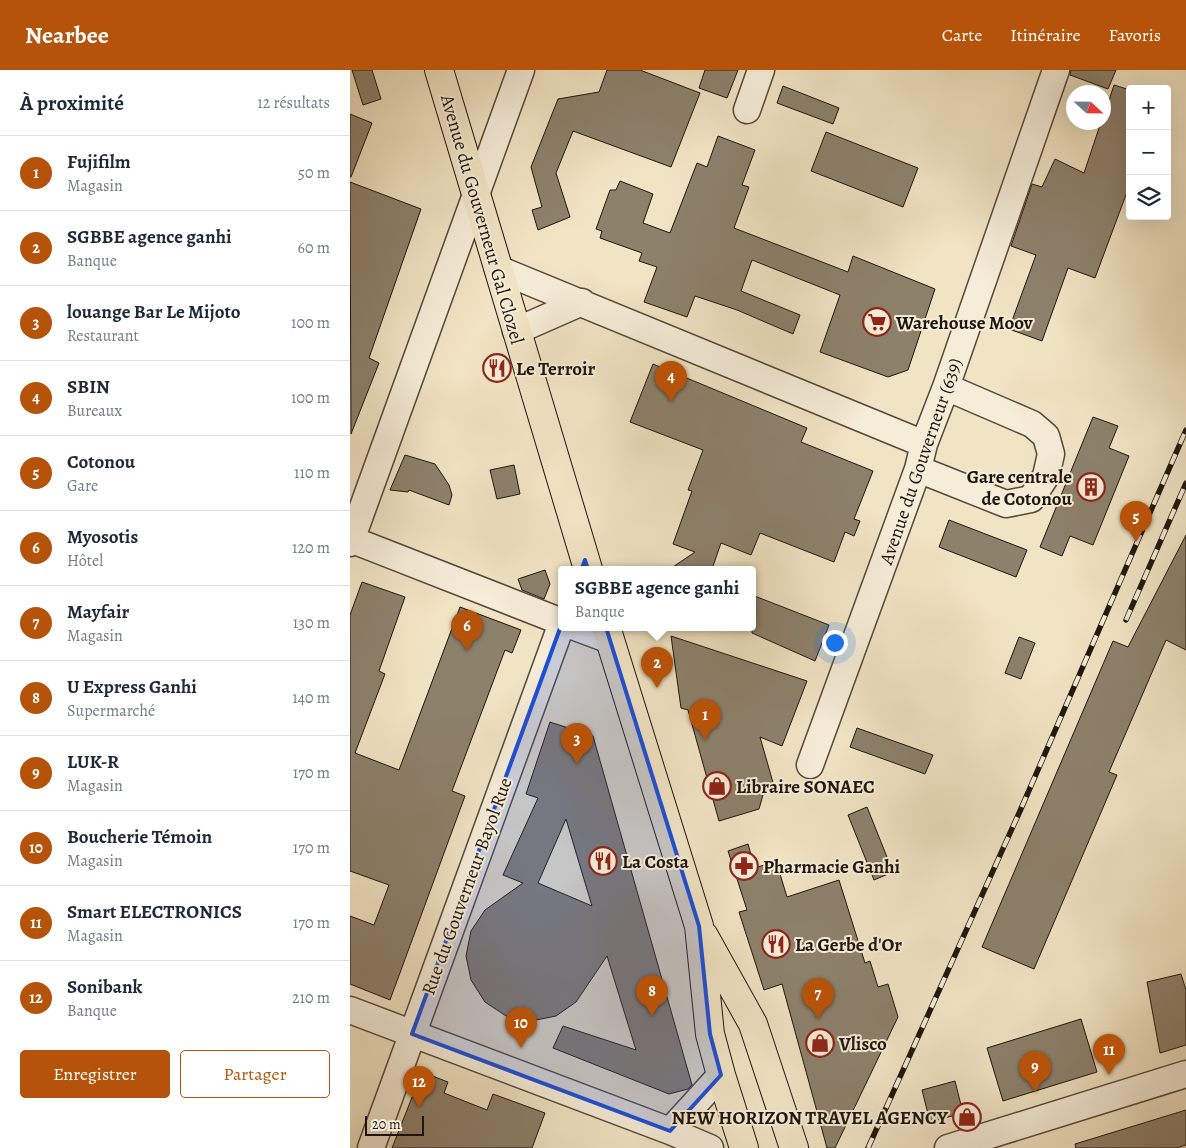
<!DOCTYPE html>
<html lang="fr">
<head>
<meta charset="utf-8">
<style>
  body { margin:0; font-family:Alegreya,serif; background:#f2f2f3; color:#1f2937 }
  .controls { position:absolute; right:15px; top:15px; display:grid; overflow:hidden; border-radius:5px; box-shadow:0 5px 20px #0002 }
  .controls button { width:45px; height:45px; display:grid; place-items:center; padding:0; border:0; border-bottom:1px solid #e0e1e3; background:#fff; color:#1f2937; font:25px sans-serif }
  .compass { position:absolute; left:716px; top:15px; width:45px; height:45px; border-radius:50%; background:#fff; box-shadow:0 5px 20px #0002; rotate:112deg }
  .scale { position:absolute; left:15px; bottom:12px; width:59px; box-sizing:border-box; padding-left:5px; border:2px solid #20150d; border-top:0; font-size:14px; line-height:18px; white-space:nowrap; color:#20150d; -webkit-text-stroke:4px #f6edd9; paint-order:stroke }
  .you { position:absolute; left:484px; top:572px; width:18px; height:18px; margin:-12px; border:4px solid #fff; border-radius:50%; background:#1a73e8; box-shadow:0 0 0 8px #1a73e833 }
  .badge { display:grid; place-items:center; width:32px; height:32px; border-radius:50%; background:#b45309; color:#fff; font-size:16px; font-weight:700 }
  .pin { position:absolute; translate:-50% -41px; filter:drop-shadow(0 1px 2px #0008) }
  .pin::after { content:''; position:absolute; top:26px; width:18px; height:15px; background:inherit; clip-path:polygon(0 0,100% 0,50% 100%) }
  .popup { position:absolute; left:208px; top:496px; width:198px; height:65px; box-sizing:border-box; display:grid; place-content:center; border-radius:5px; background:#fff; filter:drop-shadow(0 1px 4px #0005); font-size:16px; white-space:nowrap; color:#747a83 }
  .popup b { font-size:19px; color:#1f2937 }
  .popup::after { content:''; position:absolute; left:50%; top:100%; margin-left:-10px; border:10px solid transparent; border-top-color:#fff }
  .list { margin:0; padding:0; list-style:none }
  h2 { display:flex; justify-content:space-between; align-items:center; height:65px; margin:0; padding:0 20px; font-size:21px }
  h2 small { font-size:16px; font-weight:400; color:#747a83 }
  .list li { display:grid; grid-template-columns:32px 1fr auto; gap:15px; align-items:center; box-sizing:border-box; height:75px; padding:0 20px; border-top:1px solid #e0e1e3 }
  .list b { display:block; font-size:19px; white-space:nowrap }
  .list p { margin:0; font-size:16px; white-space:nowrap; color:#747a83 }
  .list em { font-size:16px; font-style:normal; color:#747a83 }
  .actions { display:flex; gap:10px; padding:15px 20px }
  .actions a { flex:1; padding:11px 0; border:1px solid #b45309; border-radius:5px; text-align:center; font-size:18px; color:#b45309 }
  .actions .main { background:#b45309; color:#fff }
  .icon { flex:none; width:28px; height:28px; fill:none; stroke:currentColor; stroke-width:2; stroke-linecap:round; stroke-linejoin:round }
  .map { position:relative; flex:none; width:836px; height:1078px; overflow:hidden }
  header { display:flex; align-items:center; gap:30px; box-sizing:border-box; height:70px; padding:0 25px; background:#b45309; color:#fff }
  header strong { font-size:24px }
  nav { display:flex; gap:28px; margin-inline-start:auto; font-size:18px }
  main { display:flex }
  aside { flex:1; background:#fff }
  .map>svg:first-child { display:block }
  .building { fill:#8d816c; stroke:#20150d; fill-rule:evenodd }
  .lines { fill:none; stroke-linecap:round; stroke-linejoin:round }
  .minor-casing { stroke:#54493b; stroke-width:29 }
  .major-casing { stroke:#20150d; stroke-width:30 }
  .minor { stroke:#f6edd9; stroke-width:26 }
  .major { stroke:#f1e4c4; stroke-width:28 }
  .rail-casing { stroke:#20150d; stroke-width:5.5 }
  .rail { stroke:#f6edd9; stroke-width:4; stroke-dasharray:11; stroke-linecap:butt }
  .marked { fill:#1d4ed8; fill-opacity:0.2; stroke:#1d4ed8; stroke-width:4; stroke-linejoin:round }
  .labels { text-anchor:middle; stroke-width:4; stroke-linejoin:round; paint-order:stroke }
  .street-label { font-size:19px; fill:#20150d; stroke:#f6edd9 }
  .poi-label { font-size:19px; font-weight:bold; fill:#20150d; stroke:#f6edd9; text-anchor:start }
</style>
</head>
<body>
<header>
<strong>Nearbee</strong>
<nav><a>Carte</a><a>Itinéraire</a><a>Favoris</a></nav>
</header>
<main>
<aside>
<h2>À proximité<small>12 résultats</small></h2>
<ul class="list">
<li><span class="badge">1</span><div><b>Fujifilm</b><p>Magasin</p></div><em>50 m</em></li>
<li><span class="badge">2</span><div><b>SGBBE agence ganhi</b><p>Banque</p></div><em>60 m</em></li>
<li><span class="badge">3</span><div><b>louange Bar Le Mijoto</b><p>Restaurant</p></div><em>100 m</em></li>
<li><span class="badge">4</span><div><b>SBIN</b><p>Bureaux</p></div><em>100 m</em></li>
<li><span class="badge">5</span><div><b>Cotonou</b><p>Gare</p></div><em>110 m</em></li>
<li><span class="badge">6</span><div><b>Myosotis</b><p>Hôtel</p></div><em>120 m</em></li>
<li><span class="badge">7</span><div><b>Mayfair</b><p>Magasin</p></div><em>130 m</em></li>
<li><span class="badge">8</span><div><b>U Express Ganhi</b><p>Supermarché</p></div><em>140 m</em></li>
<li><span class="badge">9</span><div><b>LUK-R</b><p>Magasin</p></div><em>170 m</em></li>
<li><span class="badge">10</span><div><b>Boucherie Témoin</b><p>Magasin</p></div><em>170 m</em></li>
<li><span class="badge">11</span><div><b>Smart ELECTRONICS</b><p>Magasin</p></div><em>170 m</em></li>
<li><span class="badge">12</span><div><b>Sonibank</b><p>Banque</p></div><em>210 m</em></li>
</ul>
<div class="actions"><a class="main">Enregistrer</a><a>Partager</a></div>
</aside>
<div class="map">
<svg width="836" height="1078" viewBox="0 0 836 1078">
  <rect width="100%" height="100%" fill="#f1e4c4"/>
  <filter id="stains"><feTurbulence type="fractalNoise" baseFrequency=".004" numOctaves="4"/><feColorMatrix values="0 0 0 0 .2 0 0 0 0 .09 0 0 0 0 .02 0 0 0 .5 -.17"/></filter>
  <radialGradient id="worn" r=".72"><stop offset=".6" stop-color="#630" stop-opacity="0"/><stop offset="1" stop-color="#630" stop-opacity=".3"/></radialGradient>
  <!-- building -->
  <path class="building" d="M2,0H22L31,29L13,35Z
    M257,0H290L350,23L321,97L223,61L206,103L220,147L188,160L182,140L192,137L181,97L208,29L249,22Z
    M355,0H388L377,28L349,18Z
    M721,0H766L758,19L720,5Z
    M764,15L780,20V114L745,208L718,198L692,271L659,259L686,185L661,176L682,114L692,117L705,89L734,103L751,52H754V46Z
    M433,16L489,38L483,54L427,33Z
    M0,44L22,53L1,107H0Z
    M476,62L568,98L553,137L461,101Z
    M368,66L405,80L392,115L399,117L384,158L498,202L503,186L585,219L558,300L538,307L470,282L490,225L402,190L391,221L450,245L443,264L387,240L345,226L337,247L294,232L307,197L289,191L292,183L250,168L252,161L246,159L260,120H266L270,111L303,124L293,153L320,163L347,93L357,97Z
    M0,112L71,139L19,288L29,293L1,364Z
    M303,294L457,358L451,372L523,401L504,449L510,451L504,466L495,462L484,492L410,463L401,485L371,473L362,499H320L345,482L323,474L342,421L338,420L353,380L280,352Z
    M743,347L768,356L759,378L779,386L743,475L720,466L712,486L690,477Z
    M55,385L85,394L99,415L102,425L99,435L59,420L58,422L40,420Z
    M164,395L170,424L147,429L140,400Z
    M599,450L677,480L666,507L589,477Z
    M836,465V580L816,570L759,702L767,705L684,899L632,877L763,571L778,577Z
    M195,500L200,514L194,529L172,520L168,509Z
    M12,512L55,527L29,601L35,604L5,683L49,700L110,537L171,560L162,583L155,580L102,721L115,726L40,930L0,914V846L24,855L39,815L0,801V545Z
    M402,525L479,555L465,591L402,563Z
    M321,566L457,611L432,676L410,667L424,716L415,718L409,739L369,751L338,640L331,638Z
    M669,567L685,573L671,609L655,603Z
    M200,652L243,666L342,1015L338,1019L319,1024L203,978L213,956L286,980L257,886L226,932L206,946L181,951L156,946L135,932L121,910L116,886L121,861L135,840L173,813L153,805L188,728L176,724ZM216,749L242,836L188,813Z
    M507,658L583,685L575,704L500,677Z
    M517,737L543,802L524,810L498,745Z
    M398,774L405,798L426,791L437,827L489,810L515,893L520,891L528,917L538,914L548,947L485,1078H477L432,914L414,920L389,842L397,840L378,781Z
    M831,904L836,920V975L810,983L797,912Z
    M731,949L747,1002L653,1031L637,978Z
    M72,1002L98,1012L94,1023L137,1040L143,1024L195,1043L182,1078H42Z
    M605,1011L613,1043L580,1052L572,1020Z
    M836,1040V1075L826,1078H726L725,1074Z"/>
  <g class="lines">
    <defs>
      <path id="minor" d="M397,40L411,0
        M148,199L574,374
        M166,261L232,232
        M568,399L656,434L681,429L696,406L701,384L696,366L682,354L596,317
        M0,469L212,552
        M0,473L171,0
        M225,557L260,570
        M460,695L568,399L574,374L596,317L706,0
        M0,940L320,1061L360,1078
        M320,1061L371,1005
        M21,1078L212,553
        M598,1078L836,1004"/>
      <path id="major" d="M89,0L238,499
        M256,557L349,856L360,964L371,1005L394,1078
        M354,866L403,954L444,1078"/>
    </defs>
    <!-- minor casing -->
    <use href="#minor" class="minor-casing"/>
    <!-- major casing -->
    <use href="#major" class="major-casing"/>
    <!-- minor -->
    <use href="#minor" class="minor"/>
    <!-- major -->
    <use href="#major" class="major"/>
    <defs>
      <path id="rail" d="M776,550L836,413
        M518,1078L670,741L836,360"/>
    </defs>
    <!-- rail casing -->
    <use href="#rail" class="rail-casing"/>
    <!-- rail -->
    <use href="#rail" class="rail"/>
  </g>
  <!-- marked area -->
  <path class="marked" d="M235,490L349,856L360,964L371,1005L320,1061L62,964Z"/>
  <!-- icons -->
  <defs>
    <symbol id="supermarket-ring" viewBox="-11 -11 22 22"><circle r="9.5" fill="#f6edd9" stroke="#8f2418" stroke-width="1.5"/><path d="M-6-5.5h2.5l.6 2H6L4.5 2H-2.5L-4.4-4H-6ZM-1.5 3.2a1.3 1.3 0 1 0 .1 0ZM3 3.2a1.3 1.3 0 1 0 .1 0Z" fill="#8f2418"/></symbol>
    <symbol id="restaurant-ring" viewBox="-11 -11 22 22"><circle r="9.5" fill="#f6edd9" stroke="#8f2418" stroke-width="1.5"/><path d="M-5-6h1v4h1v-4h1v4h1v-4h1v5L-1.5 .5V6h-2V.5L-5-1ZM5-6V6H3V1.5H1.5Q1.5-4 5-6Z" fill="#8f2418"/></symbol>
    <symbol id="building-ring" viewBox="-11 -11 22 22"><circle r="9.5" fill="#f6edd9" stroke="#8f2418" stroke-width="1.5"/><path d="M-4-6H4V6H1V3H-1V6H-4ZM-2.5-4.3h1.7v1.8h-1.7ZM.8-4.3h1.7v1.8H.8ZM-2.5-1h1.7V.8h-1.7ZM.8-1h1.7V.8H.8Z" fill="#8f2418"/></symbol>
    <symbol id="shop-ring" viewBox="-11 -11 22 22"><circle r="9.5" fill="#f6edd9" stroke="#8f2418" stroke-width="1.5"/><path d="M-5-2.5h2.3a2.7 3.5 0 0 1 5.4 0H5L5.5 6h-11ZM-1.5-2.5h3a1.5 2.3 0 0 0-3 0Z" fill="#8f2418"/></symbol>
    <symbol id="pharmacy-ring" viewBox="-11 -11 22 22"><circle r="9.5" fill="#f6edd9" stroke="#8f2418" stroke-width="1.5"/><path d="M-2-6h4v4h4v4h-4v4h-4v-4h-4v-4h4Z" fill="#8f2418"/></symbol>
  </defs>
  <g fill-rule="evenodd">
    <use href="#supermarket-ring" x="511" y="236" width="32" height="32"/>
    <use href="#restaurant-ring" x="131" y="282" width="32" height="32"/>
    <use href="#building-ring" x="725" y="401" width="32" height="32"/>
    <use href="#shop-ring" x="351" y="700" width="32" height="32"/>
    <use href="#restaurant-ring" x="237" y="775" width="32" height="32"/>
    <use href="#pharmacy-ring" x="378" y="780" width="32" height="32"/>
    <use href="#restaurant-ring" x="410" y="858" width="32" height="32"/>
    <use href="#shop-ring" x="454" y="957" width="32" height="32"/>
    <use href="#shop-ring" x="601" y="1031" width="32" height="32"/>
  </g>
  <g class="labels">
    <!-- street labels -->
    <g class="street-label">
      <text transform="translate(133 149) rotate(74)" y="7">Avenue du Gouverneur Gal Clozel</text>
      <text transform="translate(570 391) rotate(-71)" y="7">Avenue du Gouverneur (639)</text>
      <text transform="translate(116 816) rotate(-70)" y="7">Rue du Gouverneur Bayol Rue</text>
    </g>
    <!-- poi labels -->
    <g class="poi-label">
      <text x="546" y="259">Warehouse Moov</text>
      <text x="166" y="305">Le Terroir</text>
      <text x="722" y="413" text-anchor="end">Gare centrale<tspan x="722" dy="22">de Cotonou</tspan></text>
      <text x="386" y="723">Libraire SONAEC</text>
      <text x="272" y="798">La Costa</text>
      <text x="413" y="803">Pharmacie Ganhi</text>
      <text x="445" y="881">La Gerbe d'Or</text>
      <text x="489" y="980">Vlisco</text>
      <text x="598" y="1054" text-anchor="end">NEW HORIZON TRAVEL AGENCY</text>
    </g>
  </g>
  <rect width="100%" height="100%" filter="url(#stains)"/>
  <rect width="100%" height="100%" fill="url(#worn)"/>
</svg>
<div class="controls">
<button>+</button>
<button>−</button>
<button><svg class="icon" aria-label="layers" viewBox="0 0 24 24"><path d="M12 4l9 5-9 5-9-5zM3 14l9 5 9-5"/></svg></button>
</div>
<svg class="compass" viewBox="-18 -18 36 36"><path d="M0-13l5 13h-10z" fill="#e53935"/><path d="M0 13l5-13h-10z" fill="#747a83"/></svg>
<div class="scale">20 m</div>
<div class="you"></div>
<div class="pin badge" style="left:355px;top:670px">1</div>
<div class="pin badge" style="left:307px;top:618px">2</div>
<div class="popup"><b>SGBBE agence ganhi</b>Banque</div>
<div class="pin badge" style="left:227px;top:694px">3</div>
<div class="pin badge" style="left:321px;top:332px">4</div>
<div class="pin badge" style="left:786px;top:472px">5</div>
<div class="pin badge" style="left:117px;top:581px">6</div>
<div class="pin badge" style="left:468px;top:949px">7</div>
<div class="pin badge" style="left:302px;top:946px">8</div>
<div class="pin badge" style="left:685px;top:1022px">9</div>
<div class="pin badge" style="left:171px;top:978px">10</div>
<div class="pin badge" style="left:759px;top:1005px">11</div>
<div class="pin badge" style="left:69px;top:1037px">12</div>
</div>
</main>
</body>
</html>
